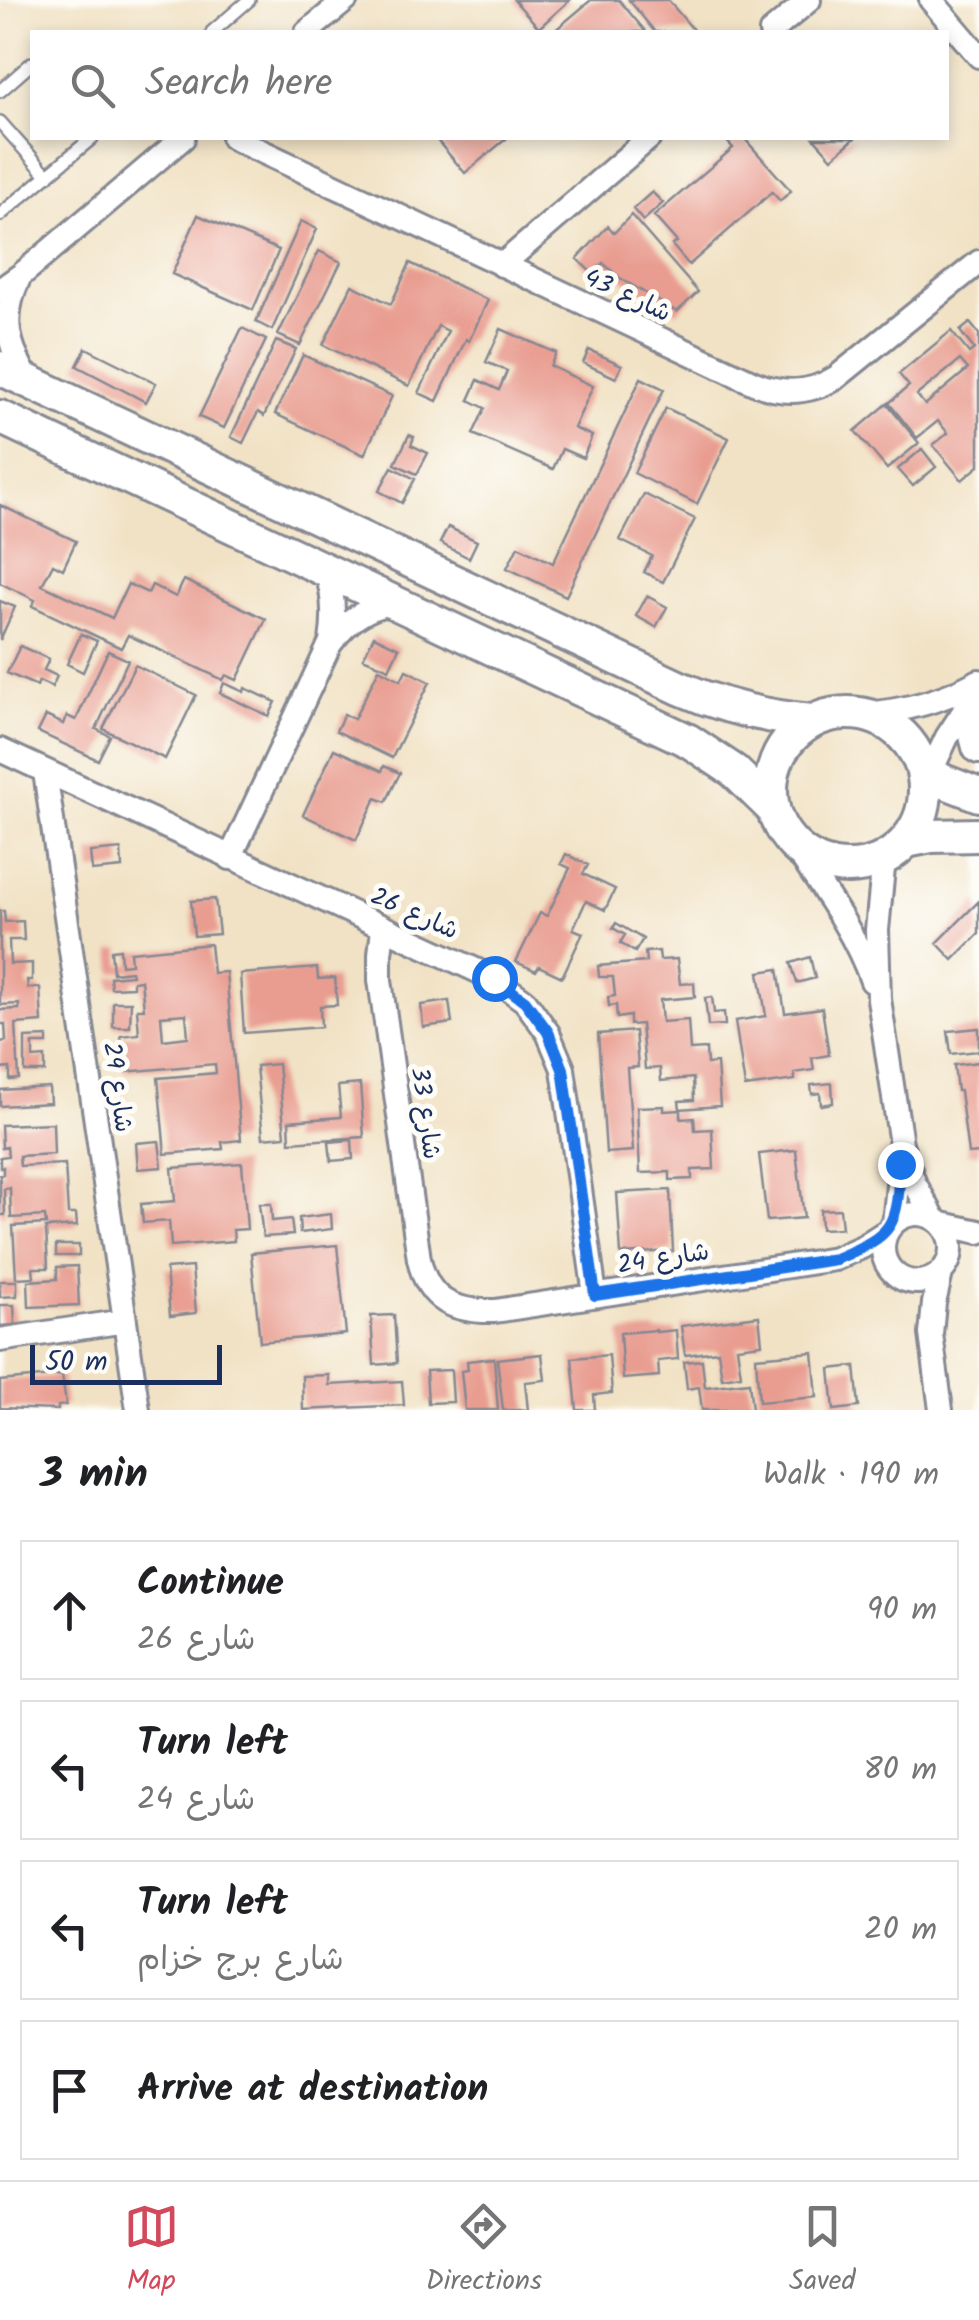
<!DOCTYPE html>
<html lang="en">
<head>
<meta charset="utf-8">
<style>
  body { margin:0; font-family:Kalam,"Playpen Sans Arabic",sans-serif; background:#f6f6f6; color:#202124 }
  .scale { position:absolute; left:30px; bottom:25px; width:192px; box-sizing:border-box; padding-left:10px; border:5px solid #1b2f5e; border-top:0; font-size:28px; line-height:35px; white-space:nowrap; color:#1b2f5e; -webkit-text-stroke:8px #fdfcf7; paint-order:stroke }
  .stop { position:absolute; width:30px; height:30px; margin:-22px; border:8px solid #1a73e8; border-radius:50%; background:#fff }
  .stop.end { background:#1a73e8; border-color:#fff; box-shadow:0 2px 10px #0008 }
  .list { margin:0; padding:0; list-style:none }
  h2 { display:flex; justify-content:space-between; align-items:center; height:130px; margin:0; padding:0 40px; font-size:42px }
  h2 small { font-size:32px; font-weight:400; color:#757577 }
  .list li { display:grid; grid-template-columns:65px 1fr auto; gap:30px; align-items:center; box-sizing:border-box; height:140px; margin:0 20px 20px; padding:0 20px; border:2px solid #e0e0e0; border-radius:0px }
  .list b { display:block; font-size:38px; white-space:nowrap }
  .list p { margin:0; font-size:32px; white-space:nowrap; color:#757577 }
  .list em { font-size:32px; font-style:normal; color:#757577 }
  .icon { flex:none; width:55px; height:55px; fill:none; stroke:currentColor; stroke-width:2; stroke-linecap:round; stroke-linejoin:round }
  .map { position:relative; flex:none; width:979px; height:1410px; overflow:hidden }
  .search { position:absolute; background:#fff; box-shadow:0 5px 15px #0003; left:30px; right:30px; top:30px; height:110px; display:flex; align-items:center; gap:25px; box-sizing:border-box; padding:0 35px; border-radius:0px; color:#757577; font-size:38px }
  .sheet { height:770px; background:#fff }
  nav { display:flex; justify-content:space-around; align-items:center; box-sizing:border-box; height:140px; border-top:2px solid #e0e0e0; background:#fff; font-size:28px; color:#757577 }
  nav a { display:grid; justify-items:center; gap:5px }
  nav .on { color:#d1495b }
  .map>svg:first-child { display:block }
  .building { fill:#e99d91; fill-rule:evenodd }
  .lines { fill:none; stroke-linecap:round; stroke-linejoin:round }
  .lane-casing { stroke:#868892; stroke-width:16 }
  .street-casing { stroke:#868892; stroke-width:28 }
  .secondary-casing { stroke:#868892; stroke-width:38 }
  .lane { stroke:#fff; stroke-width:11 }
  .street { stroke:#fff; stroke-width:22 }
  .secondary { stroke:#fff; stroke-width:32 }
  .route { stroke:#1a73e8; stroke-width:12 }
  .labels { text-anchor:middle; stroke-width:10; stroke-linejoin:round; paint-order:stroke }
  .street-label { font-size:25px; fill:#1b2f5e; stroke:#fdfcf7 }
</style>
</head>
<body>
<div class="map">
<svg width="979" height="1410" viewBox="0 0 979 1410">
  <rect width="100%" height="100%" fill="#fdfcf7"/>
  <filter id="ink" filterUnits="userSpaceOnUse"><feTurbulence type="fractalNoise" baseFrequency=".01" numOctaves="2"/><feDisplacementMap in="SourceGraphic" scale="20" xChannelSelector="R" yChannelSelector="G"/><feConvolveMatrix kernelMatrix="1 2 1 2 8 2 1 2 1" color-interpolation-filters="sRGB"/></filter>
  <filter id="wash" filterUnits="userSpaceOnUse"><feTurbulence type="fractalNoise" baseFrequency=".0048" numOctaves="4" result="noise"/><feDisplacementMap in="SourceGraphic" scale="40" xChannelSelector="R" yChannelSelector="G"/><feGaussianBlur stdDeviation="2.25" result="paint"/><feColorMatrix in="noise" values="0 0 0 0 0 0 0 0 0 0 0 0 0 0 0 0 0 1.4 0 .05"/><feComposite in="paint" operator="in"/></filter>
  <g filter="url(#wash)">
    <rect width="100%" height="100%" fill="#f1e2c5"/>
    <g id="blocks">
      <!-- building -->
      <path class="building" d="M514,0H570L539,28Z
        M591,0H619L646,32H553Z
        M629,0H668L695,32H655Z
        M435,138H507L465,173Z
        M724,138H744L791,191L780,201L772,192L689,265L672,245L677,242L654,216L733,148Z
        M814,138H855L832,158Z
        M652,192L663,203L643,221L633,209Z
        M198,215L279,250L253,310L172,274Z
        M631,215L698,292L677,312L620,278L603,263L593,274L577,259L608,226L614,233Z
        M301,221L317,229L272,330L256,322Z
        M319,251L341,262L300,345L278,335Z
        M410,263L488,300L469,341L466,339L437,401L419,393L448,331L438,326L409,386L323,345L352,285L391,304Z
        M970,323L979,334V466L962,480L933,445L948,433L938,421L917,438L889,403L909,386L899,374L951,331L969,353L974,349L960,331ZM960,360L968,369L925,405L917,395Z
        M242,328L266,340L224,428L199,417Z
        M501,329L556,353L550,366L593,386L574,428L592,436L583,458L562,449L553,469L473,434L485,408L469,400L478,380L499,390L507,371L486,362Z
        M276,341L296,349L264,416L258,412L243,443L231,437Z
        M86,348L156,383L146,402L77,366Z
        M589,350L622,365L616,378L583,363Z
        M303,355L392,396L364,455L275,414Z
        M641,378L664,389L566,596L507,568L518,546L553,563Z
        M887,404L919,443L887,469L855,431Z
        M666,408L729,438L697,504L634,473Z
        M409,435L414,437L411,445L428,453L417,474L395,464Z
        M922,449L936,467L913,486L898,469Z
        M392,467L415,479L402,503L379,491Z
        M644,494L695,519L663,582L644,572L652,556L620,540Z
        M0,505L76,541L63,569L53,564L42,585L112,618L128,584L148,593L152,585L176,597L184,580L266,619L237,680L226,675L223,680L128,635L121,648L32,606L35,600L0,583Z
        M448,527L477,541L469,558L440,543Z
        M647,596L667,607L656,627L636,616Z
        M0,601L15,607L0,640Z
        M81,634L97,641L83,672L67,664Z
        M374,636L399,648L389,669L363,658Z
        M20,646L49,659L44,670L57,676L52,687L39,681L37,686L7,673Z
        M108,651L128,660L96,729L110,736L98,760L38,732L46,716L63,724L67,716L76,720Z
        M135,665L196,695L165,759L103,729Z
        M379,669L401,680L406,670L430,682L392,758L336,731L344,714L354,719Z
        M224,683L244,692L245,688L276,702L269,716L220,693Z
        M334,749L382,771L384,766L400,773L386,802L376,798L356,840L303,815Z
        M121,849L122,868L92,871L90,852Z
        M566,854L588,865L583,874L615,889L605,910L586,901L573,929L583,933L562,977L539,966L536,971L516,962L540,913L547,916L570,868L561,864Z
        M215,899L219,934L194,936L191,901Z
        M979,901V934L953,960L937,943Z
        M0,911H4L5,922L23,921L24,940H9L10,964L32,963V980H27L28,988H40L42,1022L16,1024L19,1079L10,1080V1068L0,1069V1042L6,1041L5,1024H0V1010L19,1009V1004L0,1005Z
        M616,923L643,939L635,952L620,943L625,935L613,928Z
        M210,944L213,973L226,972L241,1140L222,1142L223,1149L165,1154L158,1078L216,1073L215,1064L124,1072L121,1036L139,1034L137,1009H144L141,980L133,981V987L111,988L110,977L132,975L131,971L113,973L111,950L120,949L121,965L131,964L130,952ZM186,1014L188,1037L163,1040L161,1016Z
        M659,951L660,960L677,959L680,984L694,983L695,997L660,1000L662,1022L688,1020L690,1050L706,1049L707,1064L717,1063L720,1106L680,1109L679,1101L694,1100L693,1078L661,1081L660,1068L645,1069L641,1024L630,1025V1016L617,1018L616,1005L609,1006L608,997L615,996L613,977H599L598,966L646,962L645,952Z
        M810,957L815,978L797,983L791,963Z
        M317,968L318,979L335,978L337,1005L320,1006L321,1027L244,1033L240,974Z
        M778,969L785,1013L822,1008L829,1055L812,1058L814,1070L794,1073L795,1080L745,1087L735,1021L766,1016L759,972Z
        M712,997L714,1013L724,1012L725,1025L708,1026L705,998Z
        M449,1001L452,1023L423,1027L421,1005Z
        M113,1002H131L130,1027H113Z
        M979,1028V1051L951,1054L948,1031Z
        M635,1031L638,1067L627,1068L633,1151L606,1153L598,1034Z
        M47,1037V1044H33V1058L45,1057V1072H25V1038Z
        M979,1062V1153L968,1154L960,1091H957L954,1065Z
        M278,1064L285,1136L263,1138L256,1066Z
        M832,1083L833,1103L821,1105L820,1093L812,1094L811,1085Z
        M360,1084L364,1137L290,1142L289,1121L341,1117L338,1086Z
        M49,1087L50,1103L0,1106V1090Z
        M664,1106V1111L681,1110V1119L694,1118L695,1130L712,1129L714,1169L692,1170V1179L670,1180V1172L640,1173L637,1107Z
        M53,1123L54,1154L19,1156L20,1166L65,1164L68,1214H76L77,1226L46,1228L48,1268H33L34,1277L16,1278L13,1226L46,1224L45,1216L11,1218L10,1188L4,1189L5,1215H0V1175L3,1174V1167H0V1157L8,1156L7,1147L2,1148L1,1125Z
        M352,1140L353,1159L331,1161L329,1142Z
        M159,1141L162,1167L138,1169L136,1143Z
        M796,1150L804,1218L767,1221L759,1154Z
        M242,1163L247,1229L233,1230L234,1241L171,1246L169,1221L143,1223L141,1204L175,1201L172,1168Z
        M670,1190L673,1251L621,1254L617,1193Z
        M259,1204H271L272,1221L291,1219L293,1235L263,1237Z
        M840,1209L842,1228L821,1229L820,1210Z
        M331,1214L332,1229L300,1233L299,1218Z
        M56,1245H79V1256H56Z
        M337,1245L346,1334L260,1342L251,1253Z
        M77,1266L79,1305L29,1307L28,1281L57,1279V1267Z
        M192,1267L196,1313L170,1316L166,1269Z
        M0,1281H17V1296L0,1297Z
        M0,1305H14L15,1325L0,1326Z
        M394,1315L397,1363L374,1365L371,1316Z
        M759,1316L762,1344L737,1347L741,1375L722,1378L718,1351L685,1355L681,1326Z
        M656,1330V1332L676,1330L678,1359L658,1361L659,1376L623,1379L620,1333Z
        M813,1352L817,1397L759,1402L756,1357Z
        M542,1354L545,1380L525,1382L528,1410H503L497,1359Z
        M609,1355L612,1393L594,1395L595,1410H577L572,1358Z
        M494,1358L498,1410H465L461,1371L468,1370L467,1361Z
        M702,1360L705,1387L749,1382L752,1410H702L699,1387L687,1389L684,1362Z
        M855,1366L859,1407L834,1410L830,1369Z
        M451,1370L453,1402L428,1403L426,1371Z
        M62,1375L66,1405L58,1406V1410L0,1408V1381Z
        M329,1375V1385L402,1381L404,1405L303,1410L302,1376Z"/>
    </g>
  </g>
  <g filter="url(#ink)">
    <use href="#blocks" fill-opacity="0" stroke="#868892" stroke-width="2.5"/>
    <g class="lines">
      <defs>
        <path id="lane" d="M212,32L249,0
          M0,91L32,63
          M0,122L48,176
          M0,215L92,138"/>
        <path id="street" d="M931,0L979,56
          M307,32L346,0
          M771,32L809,0
          M233,138L754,383C783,395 810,394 837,377L979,262
          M502,265L649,138
          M19,278C0,318 8,345 29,382
          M0,290L21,275L183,138
          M326,570C334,594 335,616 331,641
          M864,714C906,711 942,701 979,681
          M0,750L493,978L525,1001L548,1033L563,1069L595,1295
          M45,772L138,1410
          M925,784L947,737L974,696
          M791,842C821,887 854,930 872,981
          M230,858L330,644C348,620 365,608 394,602
          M884,858L877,930L879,999L901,1144L914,1182L934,1218
          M383,929L380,954V980L419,1259C428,1302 455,1312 495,1311L835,1259L862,1247L887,1231
          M883 1248a34 34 0 1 1 68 0a34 34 0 1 1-68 0Z
          M894,1223L901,1157
          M942,1224L979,1232
          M941,1273L934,1303L931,1334L941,1410
          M0,1340L125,1321"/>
        <path id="secondary" d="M0,368L680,688C723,707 765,717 812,721
          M0,417L689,741L734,771L772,808
          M978,691L973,724L979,747
          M771 790a77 77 0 1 1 154 0a77 77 0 1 1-154 0Z
          M922,768L943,781L979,795
          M906,841L931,836L979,835"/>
      </defs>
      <!-- lane casing -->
      <use href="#lane" class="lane-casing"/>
      <!-- street casing -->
      <use href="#street" class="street-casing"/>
      <!-- secondary casing -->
      <use href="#secondary" class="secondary-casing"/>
      <!-- lane -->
      <use href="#lane" class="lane"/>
      <!-- street -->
      <use href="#street" class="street"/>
      <!-- secondary -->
      <use href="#secondary" class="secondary"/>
    </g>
  </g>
  <g class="lines" filter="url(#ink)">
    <!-- route -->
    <path class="route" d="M494,978L525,1001L548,1032L563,1069L595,1295L836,1259C895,1234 897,1227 900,1164"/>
  </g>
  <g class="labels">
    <!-- street labels -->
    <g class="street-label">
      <text transform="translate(628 294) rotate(25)" y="9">شارع 43</text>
      <text transform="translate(415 912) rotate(24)" y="9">شارع 26</text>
      <text transform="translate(119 1087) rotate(82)" y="9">شارع 29</text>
      <text transform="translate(427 1113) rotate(82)" y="9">شارع 33</text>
      <text transform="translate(663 1257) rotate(-9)" y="9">شارع 24</text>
    </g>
  </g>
</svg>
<div class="scale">50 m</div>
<div class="stop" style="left:494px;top:978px"></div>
<div class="stop end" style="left:900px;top:1164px"></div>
<div class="search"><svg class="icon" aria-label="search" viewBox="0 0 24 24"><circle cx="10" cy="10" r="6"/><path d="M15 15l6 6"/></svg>Search here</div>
</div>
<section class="sheet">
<h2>3 min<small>Walk · 190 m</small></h2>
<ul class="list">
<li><svg class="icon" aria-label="ahead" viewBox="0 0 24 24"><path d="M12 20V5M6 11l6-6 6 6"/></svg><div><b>Continue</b><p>شارع 26</p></div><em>90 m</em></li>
<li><svg class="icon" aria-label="left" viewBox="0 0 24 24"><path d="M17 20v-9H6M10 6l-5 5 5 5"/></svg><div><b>Turn left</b><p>شارع 24</p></div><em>80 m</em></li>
<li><svg class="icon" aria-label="left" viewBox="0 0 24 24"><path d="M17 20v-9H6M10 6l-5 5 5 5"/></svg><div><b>Turn left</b><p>شارع برج خزام</p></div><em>20 m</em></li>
<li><svg class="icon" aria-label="arrive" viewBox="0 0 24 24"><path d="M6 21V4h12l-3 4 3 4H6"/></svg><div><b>Arrive at destination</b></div></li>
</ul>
</section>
<nav>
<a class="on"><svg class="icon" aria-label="map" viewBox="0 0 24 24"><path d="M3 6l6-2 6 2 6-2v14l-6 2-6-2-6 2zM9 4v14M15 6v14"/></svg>Map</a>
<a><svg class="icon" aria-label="directions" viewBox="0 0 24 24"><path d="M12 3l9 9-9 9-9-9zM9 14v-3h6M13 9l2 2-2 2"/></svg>Directions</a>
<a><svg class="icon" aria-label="saved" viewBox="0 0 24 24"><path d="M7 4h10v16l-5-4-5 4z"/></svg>Saved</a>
</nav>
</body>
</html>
